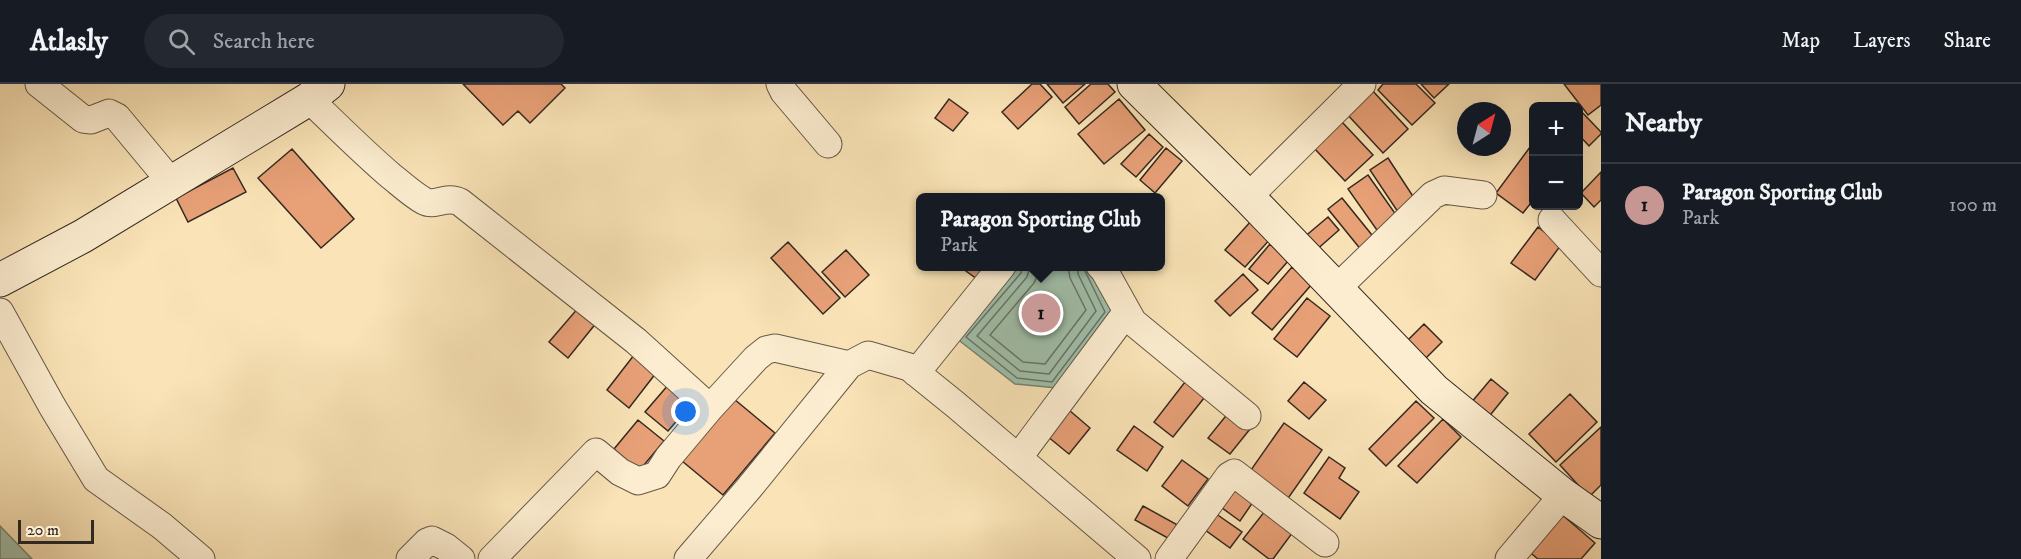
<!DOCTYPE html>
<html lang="en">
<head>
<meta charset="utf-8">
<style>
  body { margin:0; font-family:"IM FELL DW Pica",serif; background:#242831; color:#f1f3f6 }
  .controls { position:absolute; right:18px; top:18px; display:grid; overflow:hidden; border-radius:9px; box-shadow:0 6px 24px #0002 }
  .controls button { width:54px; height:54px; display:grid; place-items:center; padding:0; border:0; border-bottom:2px solid #363941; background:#171b24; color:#f1f3f6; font:30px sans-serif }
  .compass { position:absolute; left:1457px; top:18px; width:54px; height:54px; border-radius:50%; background:#171b24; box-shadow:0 6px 24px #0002; rotate:36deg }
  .scale { position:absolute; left:18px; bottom:15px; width:76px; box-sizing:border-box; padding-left:6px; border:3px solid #332921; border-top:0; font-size:16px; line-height:21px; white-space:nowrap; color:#332921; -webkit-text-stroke:4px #fcedd0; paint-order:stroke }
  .you { position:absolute; left:686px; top:328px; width:21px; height:21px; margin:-15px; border:4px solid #fff; border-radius:50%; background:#1a73e8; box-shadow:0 0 0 9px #1a73e833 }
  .badge { display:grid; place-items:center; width:39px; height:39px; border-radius:50%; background:#c59692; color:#111; font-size:20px; font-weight:700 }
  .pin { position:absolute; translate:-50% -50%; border:3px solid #fff; box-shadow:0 2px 6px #0006 }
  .popup { position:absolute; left:916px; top:109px; width:249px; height:78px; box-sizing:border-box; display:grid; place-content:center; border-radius:9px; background:#171b24; filter:drop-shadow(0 2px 4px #0005); font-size:20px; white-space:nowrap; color:#9ea1a6 }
  .popup b { font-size:22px; color:#f1f3f6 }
  .popup::after { content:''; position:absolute; left:50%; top:100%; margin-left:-12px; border:12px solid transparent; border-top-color:#171b24 }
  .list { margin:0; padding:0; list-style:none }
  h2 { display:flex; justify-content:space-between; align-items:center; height:78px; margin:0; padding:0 24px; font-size:26px }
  h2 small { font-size:20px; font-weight:400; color:#9ea1a6 }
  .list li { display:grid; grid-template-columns:39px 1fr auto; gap:18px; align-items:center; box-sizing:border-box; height:84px; padding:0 24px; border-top:2px solid #363941 }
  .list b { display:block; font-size:22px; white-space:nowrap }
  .list p { margin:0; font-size:20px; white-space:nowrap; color:#9ea1a6 }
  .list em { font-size:20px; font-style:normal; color:#9ea1a6 }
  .icon { flex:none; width:33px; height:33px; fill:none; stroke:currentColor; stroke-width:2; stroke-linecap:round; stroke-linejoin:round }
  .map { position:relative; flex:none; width:1601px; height:475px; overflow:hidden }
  header { display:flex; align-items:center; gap:36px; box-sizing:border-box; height:84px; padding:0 30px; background:#171b24; border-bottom:2px solid #363941 }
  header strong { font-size:28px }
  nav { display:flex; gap:33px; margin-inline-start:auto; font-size:21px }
  .search { width:420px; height:54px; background:#242831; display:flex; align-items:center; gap:15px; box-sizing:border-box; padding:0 21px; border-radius:33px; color:#9ea1a6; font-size:22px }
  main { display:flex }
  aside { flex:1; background:#171b24 }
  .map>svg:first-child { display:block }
  .water { fill:#9fbfaa; stroke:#748373; stroke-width:1.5 }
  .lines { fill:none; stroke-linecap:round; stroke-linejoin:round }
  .shore { stroke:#697466; stroke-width:1.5 }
  .building { fill:#e8a077; stroke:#332921; stroke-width:1.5 }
  .street-casing { stroke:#655846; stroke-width:29 }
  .secondary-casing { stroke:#332921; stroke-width:35 }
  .street { stroke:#fcedd0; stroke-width:27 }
  .secondary { stroke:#fcedd0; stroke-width:33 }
</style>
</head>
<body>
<header>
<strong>Atlasly</strong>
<div class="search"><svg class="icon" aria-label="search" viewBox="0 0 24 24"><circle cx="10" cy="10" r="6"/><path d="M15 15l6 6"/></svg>Search here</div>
<nav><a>Map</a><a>Layers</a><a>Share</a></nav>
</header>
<main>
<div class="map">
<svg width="1601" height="475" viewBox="0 0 1601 475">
  <rect width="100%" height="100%" fill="#fae4b7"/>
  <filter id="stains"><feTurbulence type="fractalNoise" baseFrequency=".00333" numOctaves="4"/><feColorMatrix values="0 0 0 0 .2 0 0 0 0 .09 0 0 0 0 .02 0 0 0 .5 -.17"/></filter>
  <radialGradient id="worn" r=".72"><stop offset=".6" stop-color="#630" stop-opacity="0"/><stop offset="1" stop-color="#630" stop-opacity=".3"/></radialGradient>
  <!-- water -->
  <path class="water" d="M1018,183H1090L1113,228L1057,304L1015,300L956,254Z
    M0,442L32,475H0Z"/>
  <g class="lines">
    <!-- shore -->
    <path class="shore" d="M1022,182L1021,189L966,253L1017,294L1052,298L1105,228L1085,187V182
      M1030,182L1027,193L977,252L1020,287L1049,290L1096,227L1078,190L1077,182
      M1039,182L1038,190L1034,199L990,251L1023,278L1045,280L1086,226L1070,194L1068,182"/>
  </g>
  <!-- building -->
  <path class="building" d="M463,0H561L565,4L530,39L518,27L503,41Z
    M1032,0H1040L1052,13L1018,45L1002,28Z
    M1047,0H1085L1063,19Z
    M1091,0H1108L1115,8L1079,40L1065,23Z
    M1383,0H1416L1435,19L1412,41L1378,6Z
    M1421,0H1449L1434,14Z
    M1564,0H1601V21L1588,31Z
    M1371,5L1408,45L1383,69L1346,29Z
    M949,15L968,29L953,47L935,34Z
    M1119,15L1145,46L1104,80L1078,50Z
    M1578,24L1601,48V50L1589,62L1578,50Z
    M1342,38L1373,71L1345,97L1314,64Z
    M1149,50L1163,63L1136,93L1121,80Z
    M1533,59L1534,115L1523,129L1496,109Z
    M1166,64L1182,77L1155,109L1140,96Z
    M292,65L354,135L321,164L258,94Z
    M1388,74L1418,120L1400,131L1370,86Z
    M233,84L246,108L188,138L176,114Z
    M1601,88V116L1594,123L1581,109Z
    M1368,91L1399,135L1379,149L1348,105Z
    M1342,114L1376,156L1362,167L1328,125Z
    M1328,133L1339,146L1314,168L1302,155Z
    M1252,136L1272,153L1245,183L1225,166Z
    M1538,143L1561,161L1535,196L1511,179Z
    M788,158L840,214L823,230L771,174Z
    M1270,160L1289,176L1268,200L1249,185Z
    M846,166L869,191L845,213L822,188Z
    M959,182H987L977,195Z
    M1292,183L1312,200L1272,246L1252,229Z
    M1243,190L1258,206L1230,232L1215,217Z
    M1307,214L1330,232L1297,273L1274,255Z
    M579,223L597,238L568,274L549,258Z
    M1424,240L1442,258L1421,279L1403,261Z
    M634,271L656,289L629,324L607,306Z
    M1491,295L1508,309L1483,340L1465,326Z
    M1185,298L1204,314L1173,353L1154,338Z
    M1304,298L1326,316L1309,335L1288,317Z
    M669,300L692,319L668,347L645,328Z
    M1570,310L1597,338L1556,378L1529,350Z
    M734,315L775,349L723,411L682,377Z
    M1416,317L1434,334L1386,382L1369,365Z
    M1069,326L1090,344L1069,370L1047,352Z
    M1229,328L1250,345L1230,370L1208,354Z
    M1443,335L1461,353L1417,399L1398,382Z
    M638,336L664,357L639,387L614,365Z
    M1284,339L1322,366L1284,420L1246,393Z
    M1134,342L1163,363L1147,387L1117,366Z
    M1601,343V401L1589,413L1560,381Z
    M1329,373L1345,384L1339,394L1359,408L1340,435L1304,409Z
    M1182,376L1208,395L1188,422L1162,402Z
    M1231,402L1253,418L1240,437L1218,421Z
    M1143,422L1183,444L1175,458L1135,436Z
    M1212,427L1242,448L1230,464L1201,443Z
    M1265,427L1293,448L1273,475H1269L1243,455Z
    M1559,428L1595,459L1581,475H1538L1527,466Z"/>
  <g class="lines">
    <defs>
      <path id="street" d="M39,0L83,35L91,36L109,29L117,33L171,98
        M780,0L784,8L828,60
        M309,15C336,41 363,68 391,92C401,100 413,111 424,117C435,123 446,111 460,118L636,257L710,324
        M1248,113L1362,0
        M1552,136L1601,189
        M1100,182L1104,186L1133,238L1247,332
        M1336,205L1433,111L1444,106L1483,111
        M0,228L52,322L96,395L162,442L201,475
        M916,289L1002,182
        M1018,374L1126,229
        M410,475L427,458L432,456L446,463L461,475
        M492,475L596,368L620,388L638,397L657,391L668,374L710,324L756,274L766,266L775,264L849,281
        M688,475L749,404L849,281L868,271L909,283L956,321L1137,475
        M1169,475L1229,392L1234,389L1325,459
        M1509,475L1563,411"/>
      <path id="secondary" d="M1134,0L1248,113L1434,306L1563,411L1601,438
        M0,196L83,152L309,15L328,0"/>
    </defs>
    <!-- street casing -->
    <use href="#street" class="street-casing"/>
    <!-- secondary casing -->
    <use href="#secondary" class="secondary-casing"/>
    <!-- street -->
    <use href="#street" class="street"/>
    <!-- secondary -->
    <use href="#secondary" class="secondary"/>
  </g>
  <rect width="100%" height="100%" filter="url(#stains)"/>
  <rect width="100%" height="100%" fill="url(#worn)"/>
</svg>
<div class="controls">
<button>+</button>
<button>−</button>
</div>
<svg class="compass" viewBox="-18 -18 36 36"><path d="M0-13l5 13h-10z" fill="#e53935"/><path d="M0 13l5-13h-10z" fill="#9ea1a6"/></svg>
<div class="scale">20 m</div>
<div class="you"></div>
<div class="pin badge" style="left:1041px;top:229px">1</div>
<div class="popup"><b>Paragon Sporting Club</b>Park</div>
</div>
<aside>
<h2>Nearby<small></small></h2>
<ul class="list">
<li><span class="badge">1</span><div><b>Paragon Sporting Club</b><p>Park</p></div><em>100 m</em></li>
</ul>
</aside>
</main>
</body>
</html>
